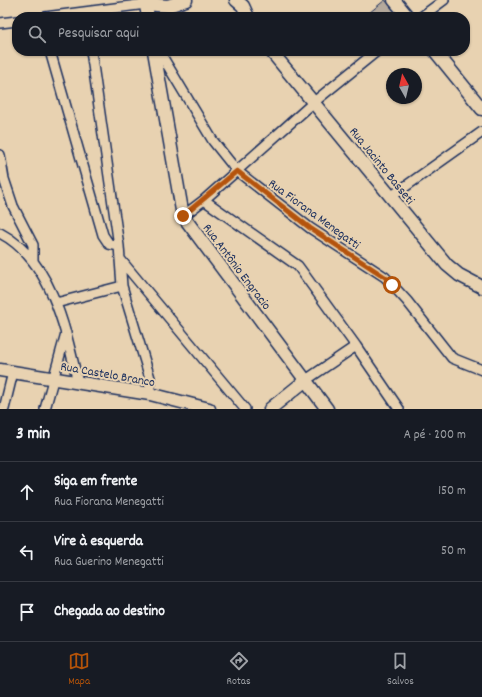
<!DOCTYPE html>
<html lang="pt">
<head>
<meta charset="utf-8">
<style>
  body { margin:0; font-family:Dekko,sans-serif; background:#20242c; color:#f1f3f6 }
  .compass { position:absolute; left:386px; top:68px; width:36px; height:36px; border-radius:50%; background:#171b24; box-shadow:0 1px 3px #0004; rotate:352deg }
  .stop { position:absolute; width:12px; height:12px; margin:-9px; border:3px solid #b45309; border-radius:50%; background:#fff }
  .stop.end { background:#b45309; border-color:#fff; box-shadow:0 1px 4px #0008 }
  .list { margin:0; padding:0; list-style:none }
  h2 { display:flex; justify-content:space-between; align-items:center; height:52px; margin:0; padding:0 16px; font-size:17px }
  h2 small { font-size:13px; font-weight:400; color:#9ea1a6 }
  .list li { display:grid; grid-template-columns:26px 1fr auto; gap:12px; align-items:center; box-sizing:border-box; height:60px; padding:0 16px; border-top:1px solid #363941 }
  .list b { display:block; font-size:15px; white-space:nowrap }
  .list p { margin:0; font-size:13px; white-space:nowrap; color:#9ea1a6 }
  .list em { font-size:13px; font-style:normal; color:#9ea1a6 }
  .icon { flex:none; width:22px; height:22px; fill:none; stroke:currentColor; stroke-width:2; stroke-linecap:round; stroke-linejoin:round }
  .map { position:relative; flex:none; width:482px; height:409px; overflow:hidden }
  .search { position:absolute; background:#171b24; box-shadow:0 1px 3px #0004; left:12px; right:12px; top:12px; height:44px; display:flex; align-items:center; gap:10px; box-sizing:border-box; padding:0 14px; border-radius:16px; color:#9ea1a6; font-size:15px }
  .sheet { height:232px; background:#171b24 }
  nav { display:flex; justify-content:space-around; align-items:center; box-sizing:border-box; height:56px; border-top:1px solid #363941; background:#171b24; font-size:11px; color:#9ea1a6 }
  nav a { display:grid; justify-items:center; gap:2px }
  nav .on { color:#b45309 }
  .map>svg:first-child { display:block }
  .building { fill:#b5a99c; stroke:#1b2f5e; filter:url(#shadow) }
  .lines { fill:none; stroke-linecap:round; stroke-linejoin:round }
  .street-casing { stroke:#1b2f5e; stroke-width:12 }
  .secondary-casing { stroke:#1b2f5e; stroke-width:15 }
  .street { stroke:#e8d2b1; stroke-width:9 }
  .secondary { stroke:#e8d2b1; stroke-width:12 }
  .route { stroke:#b45309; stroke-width:5 }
  .labels { text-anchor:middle; stroke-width:4; stroke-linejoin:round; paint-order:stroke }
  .street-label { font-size:13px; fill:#1b2f5e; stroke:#e8d2b1 }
</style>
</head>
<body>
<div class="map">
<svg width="482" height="409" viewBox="0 0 482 409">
  <defs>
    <filter id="shadow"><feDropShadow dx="3.5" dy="3.5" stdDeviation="0" flood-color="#0004"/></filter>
  </defs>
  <rect width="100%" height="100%" fill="#e8d2b1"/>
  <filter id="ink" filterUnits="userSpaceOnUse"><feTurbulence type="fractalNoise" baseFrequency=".025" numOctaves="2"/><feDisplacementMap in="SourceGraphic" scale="8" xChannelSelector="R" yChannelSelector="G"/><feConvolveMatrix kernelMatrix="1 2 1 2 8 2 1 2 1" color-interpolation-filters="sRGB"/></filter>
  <g filter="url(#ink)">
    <!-- building -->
    <path class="building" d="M385,0L400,17H364Z"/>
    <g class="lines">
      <defs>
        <path id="street" d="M45,17L146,4
          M421,17L444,0
          M0,23L17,21
          M50,51L103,235L109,244L119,246
          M91,51L119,246L122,286L150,378V394
          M159,51L213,141L237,171L310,228L385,277L407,301L452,358L482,370
          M0,155L4,179L13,206L33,245V260
          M392,196L482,132
          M204,200L298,266L356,346L399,409
          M183,216L204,200L314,102L377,51
          M0,233C52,260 66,331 78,383
          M120,259L245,409
          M56,303L122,286
          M306,380L356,346
          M4,409L13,372
          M45,409L66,333"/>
        <path id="secondary" d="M145,0L148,17
          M236,0L243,6L248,17
          M394,0L408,17
          M146,4L168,6L186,0
          M154,51L183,216L327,409
          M271,51L447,265L459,275L482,287
          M435,51L482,109
          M0,370L150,394L209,409
          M270,409L306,380"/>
      </defs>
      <!-- street casing -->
      <use href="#street" class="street-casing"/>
      <!-- secondary casing -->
      <use href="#secondary" class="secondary-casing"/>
      <!-- street -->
      <use href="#street" class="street"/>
      <!-- secondary -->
      <use href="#secondary" class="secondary"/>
    </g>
  </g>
  <g class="lines" filter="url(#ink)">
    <!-- route -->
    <path class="route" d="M183,216L237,171L310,228L385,277L392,285"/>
  </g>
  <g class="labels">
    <!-- street labels -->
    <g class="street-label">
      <text transform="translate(383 165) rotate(51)" y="5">Rua Jacinto Basseti</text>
      <text transform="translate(315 213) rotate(36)" y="5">Rua Fiorana Menegatti</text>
      <text transform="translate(238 266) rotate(53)" y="5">Rua Antônio Engracio</text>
      <text transform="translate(108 373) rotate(10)" y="5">Rua Castelo Branco</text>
    </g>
  </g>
</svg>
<svg class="compass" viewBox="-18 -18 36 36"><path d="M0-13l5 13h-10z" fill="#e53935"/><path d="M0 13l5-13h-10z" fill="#9ea1a6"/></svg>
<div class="stop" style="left:392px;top:285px"></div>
<div class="stop end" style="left:183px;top:216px"></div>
<div class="search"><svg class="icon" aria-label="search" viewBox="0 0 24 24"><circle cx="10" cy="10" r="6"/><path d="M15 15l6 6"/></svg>Pesquisar aqui</div>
</div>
<section class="sheet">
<h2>3 min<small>A pé · 200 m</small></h2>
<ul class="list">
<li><svg class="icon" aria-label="ahead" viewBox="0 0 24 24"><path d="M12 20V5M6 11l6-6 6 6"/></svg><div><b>Siga em frente</b><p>Rua Fiorana Menegatti</p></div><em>150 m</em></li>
<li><svg class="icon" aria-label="left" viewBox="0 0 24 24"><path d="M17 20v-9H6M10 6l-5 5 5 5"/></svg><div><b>Vire à esquerda</b><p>Rua Guerino Menegatti</p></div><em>50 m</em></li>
<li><svg class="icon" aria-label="arrive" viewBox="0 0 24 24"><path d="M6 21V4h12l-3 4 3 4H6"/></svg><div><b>Chegada ao destino</b></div></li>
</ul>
</section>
<nav>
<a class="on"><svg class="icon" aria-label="map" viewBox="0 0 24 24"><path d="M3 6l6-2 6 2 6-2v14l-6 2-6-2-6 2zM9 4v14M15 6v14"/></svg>Mapa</a>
<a><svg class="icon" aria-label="directions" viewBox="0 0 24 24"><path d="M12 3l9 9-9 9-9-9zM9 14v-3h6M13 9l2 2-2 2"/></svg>Rotas</a>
<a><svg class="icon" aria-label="saved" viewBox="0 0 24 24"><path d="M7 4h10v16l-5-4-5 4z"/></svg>Salvos</a>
</nav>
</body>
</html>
